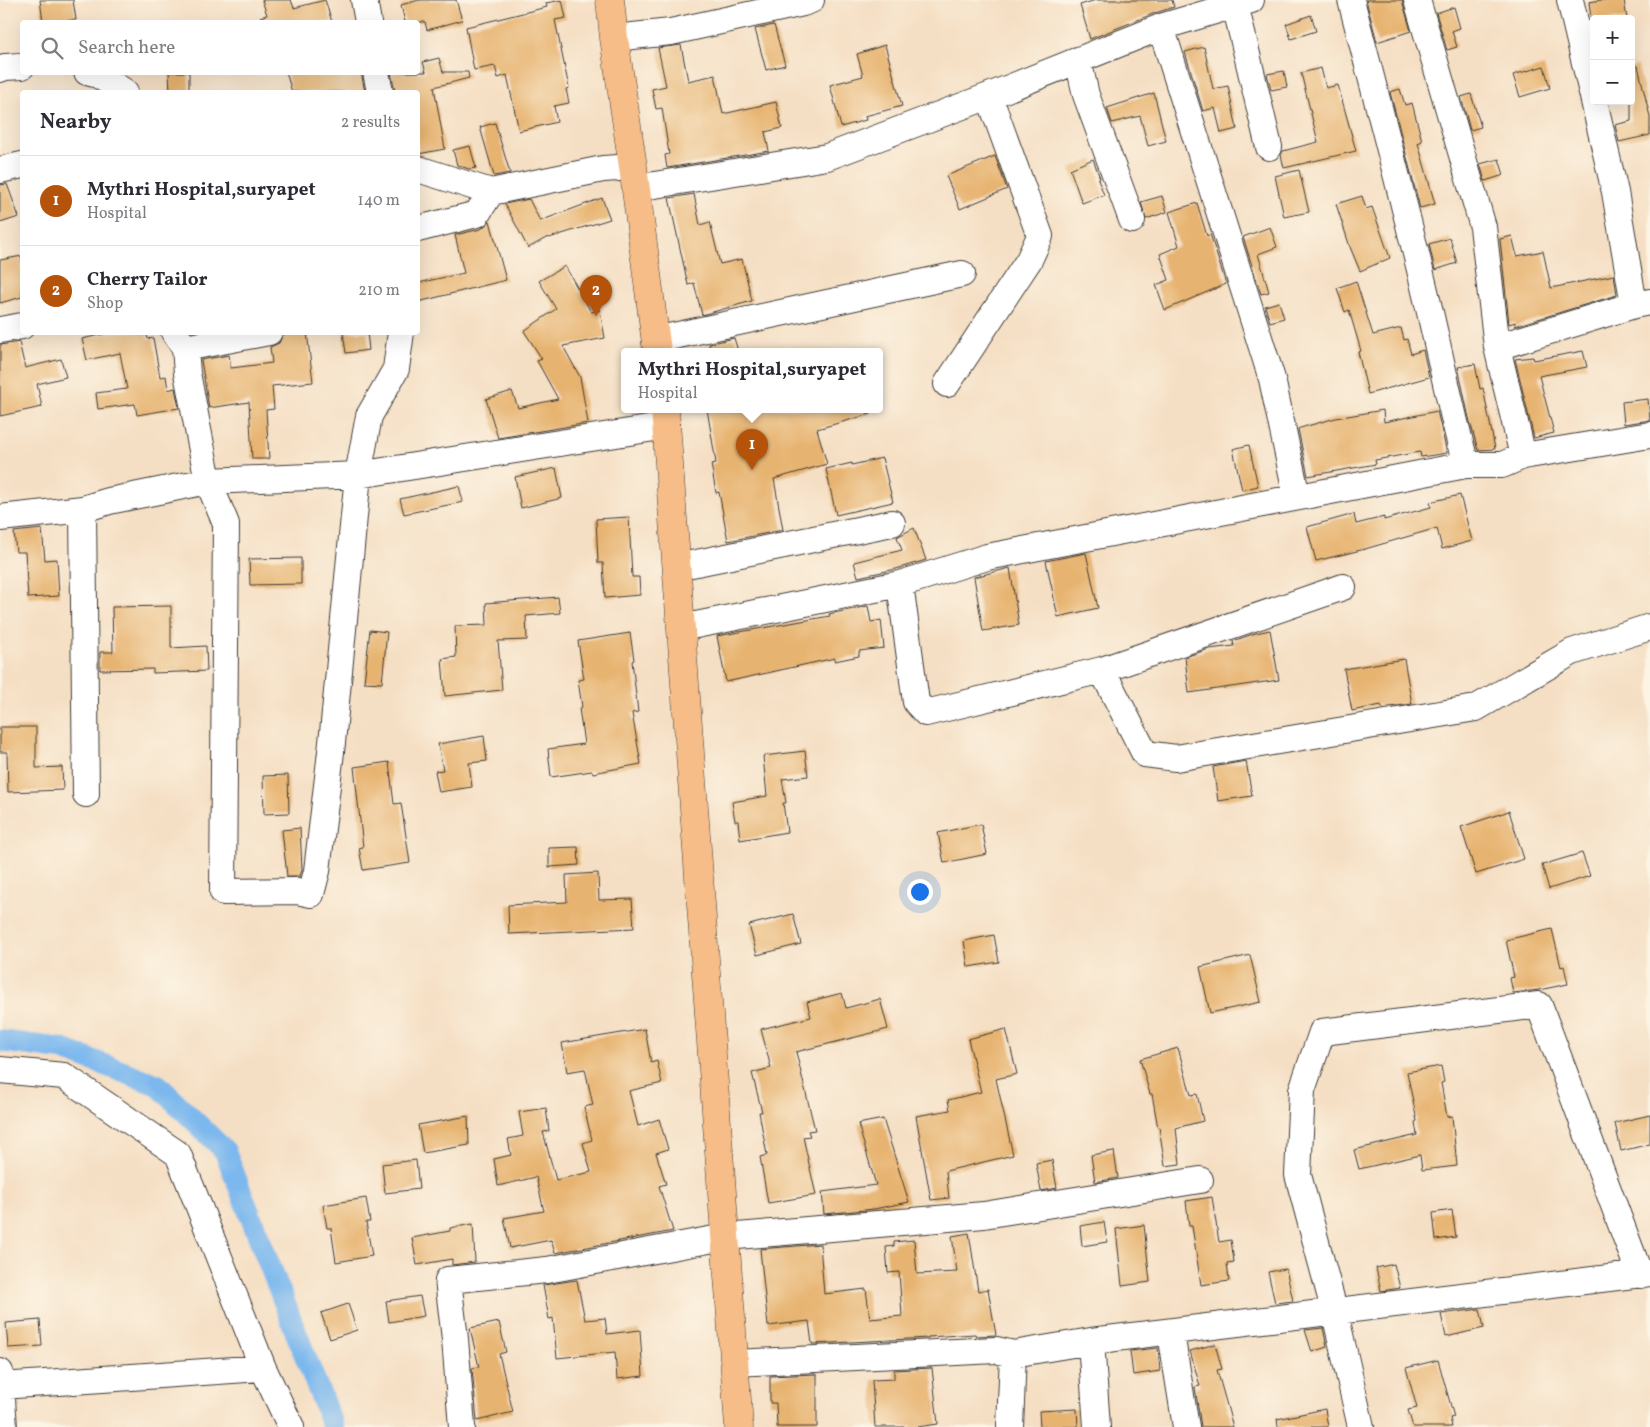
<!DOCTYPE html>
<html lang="en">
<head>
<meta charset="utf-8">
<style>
  body { margin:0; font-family:Vollkorn,serif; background:#f2f2f3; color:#2b2b33 }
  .controls { position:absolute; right:15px; top:15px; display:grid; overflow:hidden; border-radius:5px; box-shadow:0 5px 20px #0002 }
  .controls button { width:45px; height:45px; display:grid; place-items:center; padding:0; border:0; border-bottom:1px solid #e1e1e2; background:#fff; color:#2b2b33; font:25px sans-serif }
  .you { position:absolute; left:919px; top:891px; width:18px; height:18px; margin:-12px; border:4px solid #fff; border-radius:50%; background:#1a73e8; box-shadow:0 0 0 8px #1a73e833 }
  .badge { display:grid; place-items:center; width:32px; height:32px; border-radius:50%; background:#b45309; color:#fff; font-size:16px; font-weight:700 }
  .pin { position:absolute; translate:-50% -41px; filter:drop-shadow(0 1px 2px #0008) }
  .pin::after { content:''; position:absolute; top:26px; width:18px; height:15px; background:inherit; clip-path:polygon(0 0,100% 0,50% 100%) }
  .popup { position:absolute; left:621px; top:348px; width:262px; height:65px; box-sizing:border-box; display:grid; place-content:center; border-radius:5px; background:#fff; filter:drop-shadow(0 1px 4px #0005); font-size:16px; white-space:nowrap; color:#7c7c81 }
  .popup b { font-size:19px; color:#2b2b33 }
  .popup::after { content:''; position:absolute; left:50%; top:100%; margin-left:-10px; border:10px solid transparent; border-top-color:#fff }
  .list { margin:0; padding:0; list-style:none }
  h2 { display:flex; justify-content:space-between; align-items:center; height:65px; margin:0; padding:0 20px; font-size:21px }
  h2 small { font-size:16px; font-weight:400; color:#7c7c81 }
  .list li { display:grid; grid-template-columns:32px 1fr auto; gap:15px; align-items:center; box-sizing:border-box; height:90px; padding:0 20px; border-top:1px solid #e1e1e2 }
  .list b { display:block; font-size:19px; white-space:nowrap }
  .list p { margin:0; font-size:16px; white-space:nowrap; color:#7c7c81 }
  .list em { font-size:16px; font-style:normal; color:#7c7c81 }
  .icon { flex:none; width:28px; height:28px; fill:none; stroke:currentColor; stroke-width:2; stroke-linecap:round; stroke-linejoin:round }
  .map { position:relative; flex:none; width:1650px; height:1427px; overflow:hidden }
  .search { position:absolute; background:#fff; box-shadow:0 5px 20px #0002; left:20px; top:20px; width:400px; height:55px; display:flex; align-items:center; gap:12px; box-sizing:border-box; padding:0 18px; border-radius:5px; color:#7c7c81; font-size:19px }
  .panel { position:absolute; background:#fff; box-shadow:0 5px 20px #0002; left:20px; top:90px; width:400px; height:245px; border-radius:5px }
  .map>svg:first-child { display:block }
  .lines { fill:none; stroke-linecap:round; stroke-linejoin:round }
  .canal { stroke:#7bb8ee; stroke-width:22 }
  .building { fill:#e7b370 }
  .minor-casing { stroke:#3d3935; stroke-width:28 }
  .major-casing { stroke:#3d3935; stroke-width:29 }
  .minor { stroke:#fff; stroke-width:26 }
  .major { stroke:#f7bd88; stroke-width:28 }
</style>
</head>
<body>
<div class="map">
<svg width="1650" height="1427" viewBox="0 0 1650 1427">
  <rect width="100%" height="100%" fill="#fcf5e5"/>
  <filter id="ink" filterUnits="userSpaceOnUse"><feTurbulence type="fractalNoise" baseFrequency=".02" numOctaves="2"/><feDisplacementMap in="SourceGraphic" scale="10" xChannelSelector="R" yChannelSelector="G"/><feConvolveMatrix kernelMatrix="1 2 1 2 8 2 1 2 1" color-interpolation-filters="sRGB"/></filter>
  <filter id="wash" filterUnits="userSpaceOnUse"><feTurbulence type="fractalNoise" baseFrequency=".0096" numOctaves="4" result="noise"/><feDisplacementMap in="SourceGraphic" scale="20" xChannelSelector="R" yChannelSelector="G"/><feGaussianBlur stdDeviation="1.12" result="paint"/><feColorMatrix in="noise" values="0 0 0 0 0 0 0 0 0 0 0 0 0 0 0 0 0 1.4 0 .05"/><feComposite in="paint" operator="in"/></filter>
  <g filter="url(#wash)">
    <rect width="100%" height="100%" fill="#f5dfc4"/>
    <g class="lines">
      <!-- canal -->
      <path class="canal" d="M0,1041L62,1049L158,1085L225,1151L333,1427"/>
    </g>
    <g id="blocks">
      <!-- building -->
      <path class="building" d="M40,0H73L76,20L43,22Z
        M262,0H291L294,8L325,0L332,22H260V17L267,15Z
        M419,0H456L462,20L427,30L425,22H405L401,5Z
        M562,0L566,18L555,20L569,88L566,89L569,103L554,106L557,122L519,131L507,75L498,78L495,66L474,70L466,27L547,7L546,3Z
        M1096,0H1172L1174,7L1155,13L1090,39L1080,5Z
        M1366,0H1402L1411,31L1377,42Z
        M1601,0H1624L1627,19H1591L1589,2Z
        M1454,7L1460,28L1452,31L1457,47L1447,50L1436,13Z
        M1311,15L1316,31L1291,39L1286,24Z
        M774,25L785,65L766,70L755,29Z
        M681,45L688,81L715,75L723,114L776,102L782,128L765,132L769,151L667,168L665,155L669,154L662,108L656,109L652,89L666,86L658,48Z
        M885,45L902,106L865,116L866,120L841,127L830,85L863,76L857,54Z
        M1204,47L1213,89L1228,86L1237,129L1221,133L1215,108L1203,111L1185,52Z
        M439,58L443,72H468L469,78L434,87L445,149L418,154V92H395L391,72H426L423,62Z
        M1544,66L1550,88L1520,97L1513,75Z
        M1638,66L1650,117V135L1619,142L1615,125L1631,121V67Z
        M1321,68L1326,88L1338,85L1356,151L1284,168L1281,155L1283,151L1318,142L1301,73Z
        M1284,71L1287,87L1271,90L1267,74Z
        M169,72H189V92H170Z
        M286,72H361L365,92H292Z
        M1400,89L1405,105L1412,103L1422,141L1418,143L1435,204L1420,208L1390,92Z
        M1154,93L1166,141L1148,146L1140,116L1112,123L1107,108Z
        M1471,94L1481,127L1470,130L1461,97Z
        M495,123L510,173L494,176L480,127Z
        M470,146L476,168L469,169L457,165L453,150Z
        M995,156L1007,189L960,209L946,176Z
        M1093,159L1100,178L1098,179L1104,195L1082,203L1070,169Z
        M1499,159L1504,175L1485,181L1480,164Z
        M1299,170L1309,212L1284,217L1275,176Z
        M7,184L19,217L0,223V185Z
        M694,194L700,225L710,222L720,264L742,259L752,301L702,315L694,283L688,285L669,198Z
        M1162,196L1167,212L1146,219L1141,202Z
        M1362,196L1366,209L1372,207L1390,258L1360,271L1350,247L1336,204Z
        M602,198L610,219L549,238L548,237L528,248L505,204L529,199L540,221Z
        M1197,203L1207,236L1210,234L1212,240L1226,284L1165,310L1156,285L1169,280L1160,254L1179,246L1169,212Z
        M490,221L506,280L418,302V283L464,273L455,235L481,229Z
        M1270,227L1277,247L1258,254L1269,292L1261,294L1243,237Z
        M1512,236L1517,256L1543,251L1551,288L1614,275L1617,295L1515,326V322L1509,324L1500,239Z
        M1450,238L1457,263L1435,270L1429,244Z
        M22,256V297L0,303V260Z
        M565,266L591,312L600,310L605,338L563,346L580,377L588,423L498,438L486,399L512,391L518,408L558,399L537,361L542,359L524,331L556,309L539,281Z
        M1356,281L1373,335L1401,328L1404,340L1407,339L1411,354L1423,350L1429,377L1368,394L1358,352L1361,351L1349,310L1345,312L1337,288Z
        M1279,302L1284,318L1270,322L1265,306Z
        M112,332H146L148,339L153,338L160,377L166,376L168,390L175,388L179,408L137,415L135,404L98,409L96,393L127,389L120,353L87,360L82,339Z
        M307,332L313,382L272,386L274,409L266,410L269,459H252L249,402L209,408L201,360L229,355L231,368L272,363L270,347L279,343L283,334Z
        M343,332H367L369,350L346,353Z
        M734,338L738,351H711L709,344Z
        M19,342L25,368L61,359L66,377L37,384L42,407L0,416V345Z
        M1583,351L1587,367L1539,376L1554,433L1534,438L1515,359L1533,357L1534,360Z
        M1475,364L1480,389L1483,388L1495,449L1478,450L1469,418L1458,367Z
        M1648,399L1650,420L1624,424L1622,402Z
        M707,409H870L871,414L817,429L827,464L774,479L783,530L728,541L719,492L716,493L711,464L716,463Z
        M1383,410L1384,422L1437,411L1447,453L1421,457L1420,452L1375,460L1376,464L1308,476L1298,429L1300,428L1336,418Z
        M1249,445L1258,486L1242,490L1233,449Z
        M882,458L893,502L836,515L826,469L852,463V465Z
        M556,468L562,498L521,508L515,477Z
        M459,486L463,502L404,514L400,499Z
        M1460,495L1472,541L1442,549L1437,528L1365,549L1316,561L1307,527L1354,514L1356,524L1384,517V520L1431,507L1430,502Z
        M629,517L632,577H639L640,595L605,598L603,563H598L596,519Z
        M914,528L926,560L896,569L858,577L854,562L902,550L897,537Z
        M42,529L45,560L57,559L59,596L28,598L25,552H16L14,532Z
        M1086,553L1098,608L1058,617L1046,561Z
        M301,558V584L250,585L249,559Z
        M1010,568L1019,625L983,631L974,577Z
        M558,597L560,613L526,616L527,640L498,641L502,690L445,696L442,659L456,657L455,626L487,625L486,603Z
        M171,606V648L206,646L207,671L153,673V669L100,670V652H113L112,607Z
        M868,606L871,622L881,620L884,648L859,651V656L835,661V658L726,682L717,636L830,616L829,614Z
        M370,630L387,632L382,683L364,682Z
        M1270,630L1279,680L1189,693L1185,657L1209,649L1234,646L1233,641L1256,633Z
        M630,633L634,660L632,661L638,712L632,713L641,764L593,773L592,771L551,777L548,749L584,744L579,708L582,707L578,680L584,679L578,641Z
        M1404,659L1412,704L1382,708L1381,705L1352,711L1344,669Z
        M0,727H36V768L62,767L63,790L8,792L7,752H0Z
        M484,736L487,761L469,763L472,787L439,792L435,771L443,770L438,744Z
        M805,751L808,776L782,779L786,803H783L787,832L740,840L738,821H735L732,802L767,796L763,756Z
        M1246,761L1252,796L1218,801L1213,767Z
        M389,762L394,804L401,803L410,863L363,870L359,848L363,847L354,767Z
        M288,775L289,813L264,814L263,776Z
        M1509,811L1524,859L1476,874L1461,827Z
        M981,824L987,854L944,863L938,833Z
        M300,828L302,870L300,876H287L282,830Z
        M578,847L579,865L549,867V848Z
        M1582,853L1590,876L1549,889L1542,865Z
        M598,873L599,900L632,899L634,928L509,934L508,905L567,902L566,875Z
        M793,914L801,944L757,955L749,925Z
        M1552,929L1561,967L1564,966L1568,984L1539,990L1513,993L1510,978L1514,977L1506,940Z
        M994,935L999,962L968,967L964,941Z
        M1250,955L1261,1002L1210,1013L1200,967Z
        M842,993L846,1008L880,999L888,1029L796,1052L815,1130L808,1131L810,1136L803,1137L816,1195L768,1203L760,1157L767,1155L759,1112H762L752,1073L771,1068L761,1029L811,1017L807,1002Z
        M645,1029L651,1063L657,1061L662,1083L629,1091L638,1126L659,1119L668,1149L656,1153L666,1184L659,1186L673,1231L555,1253L551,1240L510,1248L504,1218L544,1211L536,1177L498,1186L494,1159L511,1155L508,1139L523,1136L519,1112L546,1108L549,1131L543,1132L556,1180L591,1172L583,1143L592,1140L584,1107L593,1105L585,1069L567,1072L562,1043Z
        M1006,1029L1017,1074L996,1079L1013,1155L946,1171L949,1198L931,1200L916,1116L950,1110L948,1100L981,1092L968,1039Z
        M1178,1048L1191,1095L1197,1094L1203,1121L1176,1128L1180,1164L1165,1166L1159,1127L1158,1128L1152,1094H1150L1140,1059Z
        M1441,1066L1444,1082L1441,1083L1447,1117L1452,1116L1457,1166L1422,1170L1420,1155L1359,1169L1354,1150L1417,1135L1415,1122L1417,1121L1407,1072Z
        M1650,1115V1144L1621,1151L1615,1123Z
        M468,1116L469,1145L423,1153L418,1125Z
        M883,1119L909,1202L874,1209L824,1214L822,1192L876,1185L858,1124Z
        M1114,1151L1118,1178L1095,1182L1091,1155Z
        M416,1160L419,1189L385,1193L382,1164Z
        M1052,1160L1057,1188L1041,1191L1036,1163Z
        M1212,1197L1219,1242L1231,1240L1234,1262L1227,1263L1229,1281L1201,1285L1192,1226H1189L1186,1201Z
        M366,1198L370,1222H366L372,1256L336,1262L331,1228H327L323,1205Z
        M1452,1210L1456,1237L1436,1240L1433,1213Z
        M1104,1222L1107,1242L1082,1246L1080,1226Z
        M473,1224L475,1262L452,1265V1259L417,1265L412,1238L450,1231V1228Z
        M1144,1225L1150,1282L1122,1286L1116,1229Z
        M969,1233L978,1291L988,1289L996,1335L976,1336L975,1334L928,1337V1338L812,1344L809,1321L768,1326L760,1249L820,1244L824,1294L866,1289L870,1319L902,1316L899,1272L888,1273L886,1247L894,1246V1242L914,1240L917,1274L957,1272L952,1236Z
        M1394,1264L1400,1288L1381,1291L1376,1268Z
        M1286,1269L1293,1301L1275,1303L1268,1272Z
        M577,1280L585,1320L605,1318L607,1334L640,1330L643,1376L617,1379L615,1352L557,1358L553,1318L549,1319L543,1285Z
        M420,1296L424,1316L389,1322L386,1301Z
        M348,1304L357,1330L330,1339L321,1313Z
        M1480,1309L1484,1328L1446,1337L1441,1314Z
        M40,1320L42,1346L8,1348L6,1323Z
        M499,1322L506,1352L499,1354L513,1412L477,1421L472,1368L479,1367L470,1328Z
        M1323,1328L1327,1347L1312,1352L1305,1330Z
        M1215,1344L1222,1369L1217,1370L1233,1427H1201L1195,1387L1200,1386L1190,1351Z
        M1158,1348L1160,1371L1133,1375L1130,1351Z
        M1438,1360L1454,1417L1450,1418L1452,1427H1413L1408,1410L1417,1408L1406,1368Z
        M932,1368L938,1424L917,1427H875L872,1380L894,1379V1370Z
        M817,1374V1427H777L776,1403H770V1376Z
        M1077,1409L1078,1427H1040L1039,1411Z
        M1325,1409L1328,1427H1278L1277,1419Z"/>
    </g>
  </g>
  <g filter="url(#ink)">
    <use href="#blocks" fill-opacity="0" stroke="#3d3935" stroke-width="1"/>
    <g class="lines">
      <defs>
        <path id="minor" d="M364,0L368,22
          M1234,0L1269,147
          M1351,0C1376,97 1402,193 1425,291C1439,349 1450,407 1466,465
          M1417,0L1483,227L1497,347L1523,456L1650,435
          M1570,0L1594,101
          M1161,27L1272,379L1297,497
          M614,38L671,32L803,3L811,0
          M1078,60L1086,95L1132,220
          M0,69L5,67L22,66
          M87,72L98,75L125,92
          M376,72L380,92
          M1594,101L1615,192L1634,305
          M418,169L491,192L603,169L633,167
          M0,170L22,165
          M636,188L827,157L989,96L1161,27L1251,0
          M418,229L477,214L491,192
          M0,330L22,326
          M174,332L185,348L187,373L208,481L226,524L223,892L297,891L311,894L317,871L332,743L358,475L369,416L396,369L401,332
          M655,340L962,274
          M1497,347L1634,305L1650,302
          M185,348L269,332
          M947,384L1029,260L1040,236L989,96
          M83,509L86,794
          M0,518L83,509L109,501L208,481L358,475L667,426
          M677,567L892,523
          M900,584L916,702L926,713L1102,670
          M1343,587L1102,670L1145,754L1176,758L1476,708L1572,652L1650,627
          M681,628L900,584L987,557L1466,465H1502L1523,456
          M0,1070L64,1076L178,1154L263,1368L291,1427
          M1171,1333L1186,1427
          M1091,1341L1097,1427
          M735,1363L996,1350L1013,1354L1091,1341L1650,1273
          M0,1372L4,1427
          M1,1386L263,1368
          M462,1427L455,1339L448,1280L547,1270L725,1237L984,1215L1200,1180
          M1010,1427L1013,1354
          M1361,1427L1335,1313L1298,1175L1302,1090L1322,1032L1539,1005L1640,1275"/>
        <path id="major" d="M610,0L614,38L633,167L657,351
          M665,409L739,1427"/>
      </defs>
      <!-- minor casing -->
      <use href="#minor" class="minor-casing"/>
      <!-- major casing -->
      <use href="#major" class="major-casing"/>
      <!-- minor -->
      <use href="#minor" class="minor"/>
      <!-- major -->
      <use href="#major" class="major"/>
    </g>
  </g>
</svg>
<div class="controls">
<button>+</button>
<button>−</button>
</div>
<div class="you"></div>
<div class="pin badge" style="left:752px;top:470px">1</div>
<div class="popup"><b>Mythri Hospital,suryapet</b>Hospital</div>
<div class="pin badge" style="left:596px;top:316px">2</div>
<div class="search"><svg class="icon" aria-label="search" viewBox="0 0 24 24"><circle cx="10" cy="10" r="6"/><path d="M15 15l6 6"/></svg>Search here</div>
<section class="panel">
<h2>Nearby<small>2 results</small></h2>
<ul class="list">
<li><span class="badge">1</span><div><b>Mythri Hospital,suryapet</b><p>Hospital</p></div><em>140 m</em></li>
<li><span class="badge">2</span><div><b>Cherry Tailor</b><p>Shop</p></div><em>210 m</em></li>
</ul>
</section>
</div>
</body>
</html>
